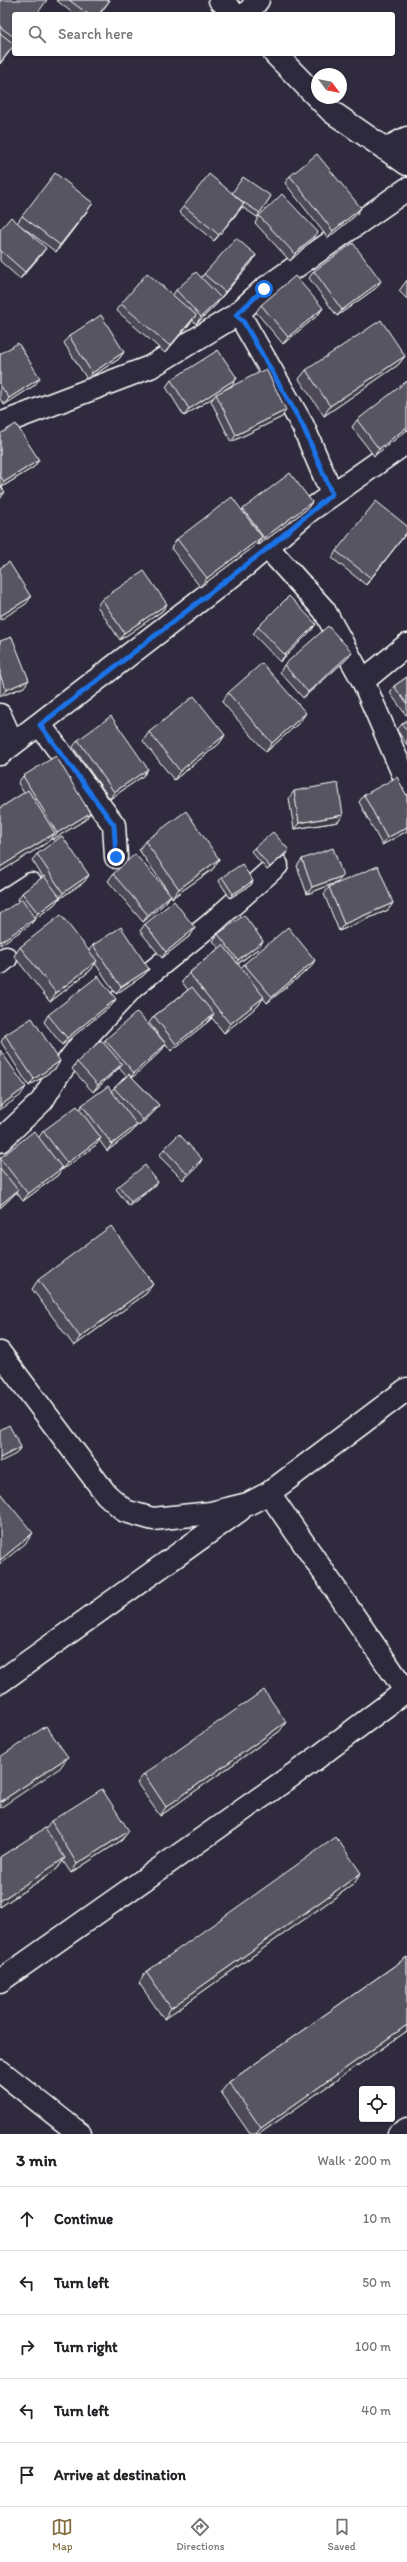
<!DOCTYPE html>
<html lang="en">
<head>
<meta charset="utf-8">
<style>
  body { margin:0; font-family:Itim,sans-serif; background:#f2f2f2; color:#202124 }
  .controls { position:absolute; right:12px; bottom:12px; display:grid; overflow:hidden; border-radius:4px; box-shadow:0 1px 3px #0004 }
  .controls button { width:36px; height:36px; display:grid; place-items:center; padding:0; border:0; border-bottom:1px solid #e0e0e0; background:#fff; color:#202124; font:20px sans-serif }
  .compass { position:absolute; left:311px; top:68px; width:36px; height:36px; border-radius:50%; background:#fff; box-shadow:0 1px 3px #0004; rotate:122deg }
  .stop { position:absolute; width:12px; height:12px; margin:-9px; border:3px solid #1a73e8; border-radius:50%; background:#fff }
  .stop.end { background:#1a73e8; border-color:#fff; box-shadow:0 1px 4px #0008 }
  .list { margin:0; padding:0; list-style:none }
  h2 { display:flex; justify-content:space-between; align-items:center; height:52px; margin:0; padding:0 16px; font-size:17px }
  h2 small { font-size:13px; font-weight:400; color:#757577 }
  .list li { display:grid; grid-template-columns:26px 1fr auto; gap:12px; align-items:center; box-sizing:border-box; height:64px; padding:0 16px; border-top:1px solid #e0e0e0 }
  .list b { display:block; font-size:15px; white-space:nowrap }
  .list em { font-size:13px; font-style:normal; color:#757577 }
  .icon { flex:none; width:22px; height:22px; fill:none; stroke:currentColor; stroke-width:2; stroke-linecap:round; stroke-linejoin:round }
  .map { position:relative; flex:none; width:407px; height:2134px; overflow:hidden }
  .search { position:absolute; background:#fff; box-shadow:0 1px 3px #0004; left:12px; right:12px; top:12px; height:44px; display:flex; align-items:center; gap:10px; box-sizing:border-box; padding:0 14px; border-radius:4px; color:#757577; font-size:15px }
  .sheet { height:372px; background:#fff }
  nav { display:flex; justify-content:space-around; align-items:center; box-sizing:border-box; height:56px; border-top:1px solid #e0e0e0; background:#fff; font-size:11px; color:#757577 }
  nav a { display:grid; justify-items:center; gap:2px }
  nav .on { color:#847042 }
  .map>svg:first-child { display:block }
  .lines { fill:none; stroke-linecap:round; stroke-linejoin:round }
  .street-casing { stroke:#fff; stroke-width:25 }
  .street { stroke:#2f2a3d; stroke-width:22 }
  .wall { fill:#4d4956; stroke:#fff }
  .shaded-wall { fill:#3e3c46; stroke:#fff }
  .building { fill:#595564; stroke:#fff }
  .route { stroke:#1a73e8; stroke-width:5 }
</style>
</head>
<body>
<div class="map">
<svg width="407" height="2134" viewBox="0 0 407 2134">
  <rect width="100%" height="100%" fill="#2f2a3d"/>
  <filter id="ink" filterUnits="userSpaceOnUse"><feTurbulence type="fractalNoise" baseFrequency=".025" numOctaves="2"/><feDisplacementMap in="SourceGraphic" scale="8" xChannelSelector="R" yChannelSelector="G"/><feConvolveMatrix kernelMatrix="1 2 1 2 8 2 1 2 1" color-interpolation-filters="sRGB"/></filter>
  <g filter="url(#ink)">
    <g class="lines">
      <defs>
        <path id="street" d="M220,0L235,14
          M247,14L258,0
          M275,54L317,97
          M318,98L332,112L407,164
          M385,149L407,138
          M0,424L150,367L236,315
          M332,494L303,426L243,321L236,315L264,289L407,189
          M268,548L324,610L363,681L407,783
          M363,681L407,645
          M0,715L13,744
          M40,725L114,825L116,857
          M0,754L246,565L309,511L407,442
          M0,904L31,884
          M0,963L6,958
          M0,1141L42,1101L57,1076L90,1033L133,987L211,924L277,865
          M0,1353L106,1494L125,1511L153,1519L211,1513L248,1504L269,1493L407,1389
          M269,1493L407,1693
          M0,1682L240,1510
          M0,1981L314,1760L407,1690
          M0,2071L80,2134
          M399,2134L407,2129"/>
      </defs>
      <!-- street casing -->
      <use href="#street" class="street-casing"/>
      <!-- street -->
      <use href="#street" class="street"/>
    </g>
    <!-- wall -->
    <path class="wall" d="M0,0L14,14V46L13,47L0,64Z
      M56,0H110L100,14H74Z
      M290,176L361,208L356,215L328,238L285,183Z
      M232,193L271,196L257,217L242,207L214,241L179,212L184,206Z
      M88,210L56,252L17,223L22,216Z
      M259,216L318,232L313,239L290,261L255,223Z
      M0,230L41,255L20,279L0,261Z
      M256,255L252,262L221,298L216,305L196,324L193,320L165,353L116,310L121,304L173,295L176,290L202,277L204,274Z
      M314,271L376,288L337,316L309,278Z
      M407,280V299L399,291Z
      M261,305L323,308L318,315L283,344L256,312Z
      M69,336L124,352L119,359L87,379L64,343Z
      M0,354L35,385L4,405L0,399Z
      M405,356L398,365L324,416L299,379L306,370Z
      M237,378L232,385L226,389L282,417L231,442L211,401L214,397L184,416L166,387L171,380Z
      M357,420L407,430L374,456L352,427Z
      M0,434L39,460L34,467L2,487L0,499Z
      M312,502L307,509L259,545L258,542L255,546L200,587L171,548L177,539L242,510L243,509Z
      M407,532L366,585L332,558L336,551Z
      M102,599L167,604L162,611L120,640L97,606Z
      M258,627L311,631L280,662L253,634Z
      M0,641L24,687L1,696L0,694Z
      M347,659L303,698L280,672L284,665Z
      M407,677V715H406L390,693L394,686Z
      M228,693L300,722L266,752L222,702Z
      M407,720V745L397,730L402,724Z
      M149,732L225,735L219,744L174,780L143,741Z
      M78,740L148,769L143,776L110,799L73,747Z
      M23,776L90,813L85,820L52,840L51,838L48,842L0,872V808L24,793L18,783Z
      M294,791L343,815L338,822L294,829L289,798Z
      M364,795L407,796V831L382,845L359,802Z
      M145,841L219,859L213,869L172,898L171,895L166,902L143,922L108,881L113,874L168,891L139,850Z
      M254,848L286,854L267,870L251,851Z
      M37,854L89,875L84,882L59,899H58L55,904L35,919L30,925L19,902L18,899L22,893L43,877L32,860Z
      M302,859L338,882L307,894L297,866Z
      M222,877L253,881L251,885L230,898L219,881Z
      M329,887L393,903L388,910L339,931L324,894Z
      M145,924L191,935L162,958L140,931Z
      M218,934L259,948L238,964L241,968L244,964L311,967L267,1003L263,998L258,1006L224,1033L212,1018L209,1021L171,1051L166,1044L161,1051L132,1077L159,1105L154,1112L139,1126L136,1124L137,1125L132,1132L107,1151L99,1140L96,1145L61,1169L58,1175L23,1201L16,1192L13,1196L0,1208V1158L39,1137L43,1131L80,1109L82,1105L111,1091L126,1076L119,1068L117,1070L93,1092L72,1069L77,1062L103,1043L105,1040L166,1044L149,1023L154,1016L188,990L182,982L189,973L219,948L213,941Z
      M93,945L149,969L144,975L116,994L95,963L91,970L50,1002L14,956L20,947L89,950Z
      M116,999L111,1006L62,1045L44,1022L48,1015Z
      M5,1035L60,1061L56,1068L29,1086L1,1042Z
      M164,1149L202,1159L198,1166L183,1180L159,1156Z
      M158,1182L155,1186L129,1206L116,1189L119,1186Z
      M38,1280L147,1293L74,1346L32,1289Z
      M280,1731L160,1816L137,1783L144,1774Z
      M51,1821L122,1840L71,1873L63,1861L57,1869L0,1907V1857L45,1829Z
      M354,1884L164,2019L139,1983L146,1972Z
      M407,1957V2031L259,2134H250L221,2092L229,2082Z"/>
    <!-- shaded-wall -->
    <path class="shaded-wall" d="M93,203L88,210L56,252L60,245Z
      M244,203L240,210L214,241L219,235Z
      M361,208L356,215L328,238L333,231Z
      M318,232L313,239L290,261L295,254Z
      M46,248L41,255L20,279L25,272Z
      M256,255L252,262L220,299L225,292Z
      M381,281L376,288L337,316L342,310Z
      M221,298L216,305L196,324L201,317Z
      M323,308L318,315L283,344L288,337Z
      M196,315L191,322L165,353L170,346Z
      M124,352L119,359L87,379L92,373Z
      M405,356L398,365L324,416L330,406Z
      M40,378L35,385L4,405L9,398Z
      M237,378L232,385L216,395V394L214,397L184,416L189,409Z
      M286,410L282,417L231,442L236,435Z
      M407,427V430L374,456L379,449Z
      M39,460L34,467L0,488L4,482Z
      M5,492L0,499V495Z
      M312,502L307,509L259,545L264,538Z
      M407,532L405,535L366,585L371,578Z
      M262,537L255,546L200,587L207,578Z
      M31,597L26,604L0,620V616Z
      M167,604L162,611L120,640L124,633Z
      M316,624L311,631L280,662L285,655Z
      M352,652L347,659L303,698L308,692Z
      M29,680L24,687L1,696L6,690Z
      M306,713L300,722L266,752L272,743Z
      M225,735L219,744L174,780L180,771Z
      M148,769L143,776L110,799L114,792Z
      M90,813L85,820L52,840L57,833Z
      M343,815L338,822L294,829L299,823Z
      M407,827V831L382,845L387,838Z
      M55,833L48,842L0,872V867Z
      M289,850L286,854L267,870L270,867Z
      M219,859L213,869L172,898L179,889Z
      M89,875L84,882L59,899L63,893Z
      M343,876L338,882L307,894L312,887Z
      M253,881L251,885L230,898L233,894Z
      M171,895L166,902L143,922L148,915Z
      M60,897L55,904L35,919L30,925L0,945V942L33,920L38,913Z
      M393,903L388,910L339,931L344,924Z
      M195,928L191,935L162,958L166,952Z
      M263,941L259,948L233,967L238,960Z
      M315,960L311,967L267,1003L272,997Z
      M97,961L91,970L50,1002L56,993Z
      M149,969L144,975L116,994L121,987Z
      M264,997L258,1006L224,1033L230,1024Z
      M116,999L111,1006L62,1045L67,1038Z
      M214,1014L209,1021L171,1051L176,1044Z
      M166,1044L161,1051L130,1080L134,1073Z
      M60,1061L56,1068L29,1086L34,1079Z
      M122,1064L117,1070L93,1092L98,1085Z
      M26,1087L20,1096L0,1110V1106Z
      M159,1105L154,1112L139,1126L143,1120Z
      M137,1125L132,1132L107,1151L112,1144Z
      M101,1138L96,1145L62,1170L67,1163Z
      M202,1159L198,1166L183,1180L187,1174Z
      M62,1168L58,1175L23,1201L28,1194Z
      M158,1182L155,1186L129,1206L131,1202Z
      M18,1190L13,1196L0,1208V1205Z
      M153,1284L147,1293L74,1346L80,1337Z
      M21,1447L16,1454L0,1462V1458Z
      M33,1533L26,1543L0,1564V1560Z
      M286,1722L280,1731L160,1816L166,1807Z
      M68,1757L60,1768L0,1808V1802Z
      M129,1831L122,1840L71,1873L77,1864Z
      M65,1858L57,1869L0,1907V1901Z
      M361,1873L354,1884L164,2019L171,2008Z
      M407,2025V2031L259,2134H256L261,2128Z"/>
    <!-- building -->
    <path class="building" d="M0,0H47L37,14H14V37L0,27Z
      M69,0H110L99,14H88Z
      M0,33L14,44V45L0,63Z
      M317,154L361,208L333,231L290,176Z
      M55,173L93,203L60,245L22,216Z
      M209,174L244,203L219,235L184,206Z
      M243,177L271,196L260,213L241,201L232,193Z
      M282,194L318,232L295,254L259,216Z
      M11,217L46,248L25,272L0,250V230Z
      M236,238L256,255L225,292L204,274Z
      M353,243L381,281L342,310L314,271Z
      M196,272L221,298L201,317L176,290Z
      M147,273L196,315L170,346L121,304Z
      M295,276L323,308L288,337L261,305Z
      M101,315L124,352L92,373L69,336Z
      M381,320L405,356L330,406L306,370Z
      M18,343L40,378L9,398L0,385V354Z
      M218,350L237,378L189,409L171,380Z
      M266,369L286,410L236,435L216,394Z
      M407,381V427L379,449L357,420Z
      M16,424L39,460L4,482L0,475V434Z
      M290,473L312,502L264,538L243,509Z
      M0,485L5,492L0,495Z
      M232,497L262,537L207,578L177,539Z
      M376,501L407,526V532L371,578L336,551Z
      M9,562L31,597L0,616V568Z
      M144,571L167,604L124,633L102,599Z
      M289,596L316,624L285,655L258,627Z
      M328,626L352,652L308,692L284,665Z
      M12,637L29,680L6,690L0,675V641Z
      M262,663L306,713L272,743L228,693Z
      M407,677V704L394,686Z
      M194,696L225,735L180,771L149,732Z
      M111,716L148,769L114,792L78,740Z
      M407,720V731L402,724Z
      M56,756L90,813L57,833L23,776Z
      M397,777L407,796V827L387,838L364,795Z
      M338,783L343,815L299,823L294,791Z
      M28,790L55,833L0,867V808Z
      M186,811L219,859L179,889L145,841Z
      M273,832L289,850L270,867L254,848Z
      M62,836L89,875L63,893L37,854Z
      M333,848L343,876L312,887L302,859Z
      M135,854L171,895L148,915L113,874Z
      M242,864L253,881L233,894L222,877Z
      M378,866L393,903L344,924L329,887Z
      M44,876L60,897L38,913L22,893Z
      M22,899L35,919L0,942V914Z
      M174,901L195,928L166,952L145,924Z
      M61,915L97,961L56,993L20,947Z
      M244,915L263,941L238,960L218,934Z
      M121,927L149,969L121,987L93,945Z
      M288,927L315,960L272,997L244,964Z
      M223,945L264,997L230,1024L189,973Z
      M98,976L116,999L67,1038L48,1015Z
      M192,987L214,1014L176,1044L154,1016Z
      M137,1012L166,1044L134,1073L105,1040Z
      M32,1018L60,1061L34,1079L5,1035Z
      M101,1040L122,1064L98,1085L77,1062Z
      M0,1050L26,1087L0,1106Z
      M129,1074L159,1105L143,1120L114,1088Z
      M108,1086L137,1125L112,1144L82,1105Z
      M77,1106L101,1138L67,1163L43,1131Z
      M34,1131L62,1168L28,1194L0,1158Z
      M179,1134L202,1159L187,1174L164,1149Z
      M145,1165L158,1182L131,1202L119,1186Z
      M0,1168L18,1190L0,1205Z
      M111,1226L153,1284L80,1337L38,1280Z
      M9,1425L21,1447L0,1458V1430Z
      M0,1493L33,1533L0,1560Z
      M264,1690L286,1722L166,1807L144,1774Z
      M46,1726L68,1757L0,1802V1757Z
      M102,1789L129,1831L77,1864L51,1821Z
      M45,1828L65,1858L0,1901V1857Z
      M336,1837L361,1873L171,2008L146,1972Z
      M407,1957V2025L261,2128L229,2082Z"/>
  </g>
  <g class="lines" filter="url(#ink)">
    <!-- route -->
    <path class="route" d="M116,857L114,825L40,725L268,548L332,494L303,426L243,321L236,315L264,289"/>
  </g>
</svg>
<div class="controls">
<button><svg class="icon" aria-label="locate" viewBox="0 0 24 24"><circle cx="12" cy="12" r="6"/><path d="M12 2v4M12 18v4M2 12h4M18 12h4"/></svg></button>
</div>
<svg class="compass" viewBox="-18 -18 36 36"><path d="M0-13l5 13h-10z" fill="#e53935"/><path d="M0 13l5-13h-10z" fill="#757577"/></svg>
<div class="stop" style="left:264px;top:289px"></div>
<div class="stop end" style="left:116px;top:857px"></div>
<div class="search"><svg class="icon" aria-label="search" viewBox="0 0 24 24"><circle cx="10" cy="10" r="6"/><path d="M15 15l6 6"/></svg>Search here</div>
</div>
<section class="sheet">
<h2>3 min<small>Walk · 200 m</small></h2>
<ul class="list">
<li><svg class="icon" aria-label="ahead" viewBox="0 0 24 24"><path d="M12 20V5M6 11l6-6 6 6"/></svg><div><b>Continue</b></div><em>10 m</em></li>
<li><svg class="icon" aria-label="left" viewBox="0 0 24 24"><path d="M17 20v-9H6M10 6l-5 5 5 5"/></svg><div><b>Turn left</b></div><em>50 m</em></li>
<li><svg class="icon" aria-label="right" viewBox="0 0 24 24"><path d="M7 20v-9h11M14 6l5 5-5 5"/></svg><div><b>Turn right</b></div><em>100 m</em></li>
<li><svg class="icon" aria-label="left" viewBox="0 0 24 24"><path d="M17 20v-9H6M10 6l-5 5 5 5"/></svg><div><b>Turn left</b></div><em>40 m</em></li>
<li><svg class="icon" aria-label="arrive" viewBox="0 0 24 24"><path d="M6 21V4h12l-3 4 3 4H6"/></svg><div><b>Arrive at destination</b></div></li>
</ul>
</section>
<nav>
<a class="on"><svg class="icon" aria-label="map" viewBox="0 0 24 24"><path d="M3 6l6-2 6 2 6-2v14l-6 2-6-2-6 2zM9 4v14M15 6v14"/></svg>Map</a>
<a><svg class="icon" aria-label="directions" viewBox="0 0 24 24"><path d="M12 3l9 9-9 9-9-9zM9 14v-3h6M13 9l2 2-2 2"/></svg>Directions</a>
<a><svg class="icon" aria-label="saved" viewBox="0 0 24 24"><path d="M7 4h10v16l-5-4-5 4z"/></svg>Saved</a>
</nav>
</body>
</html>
